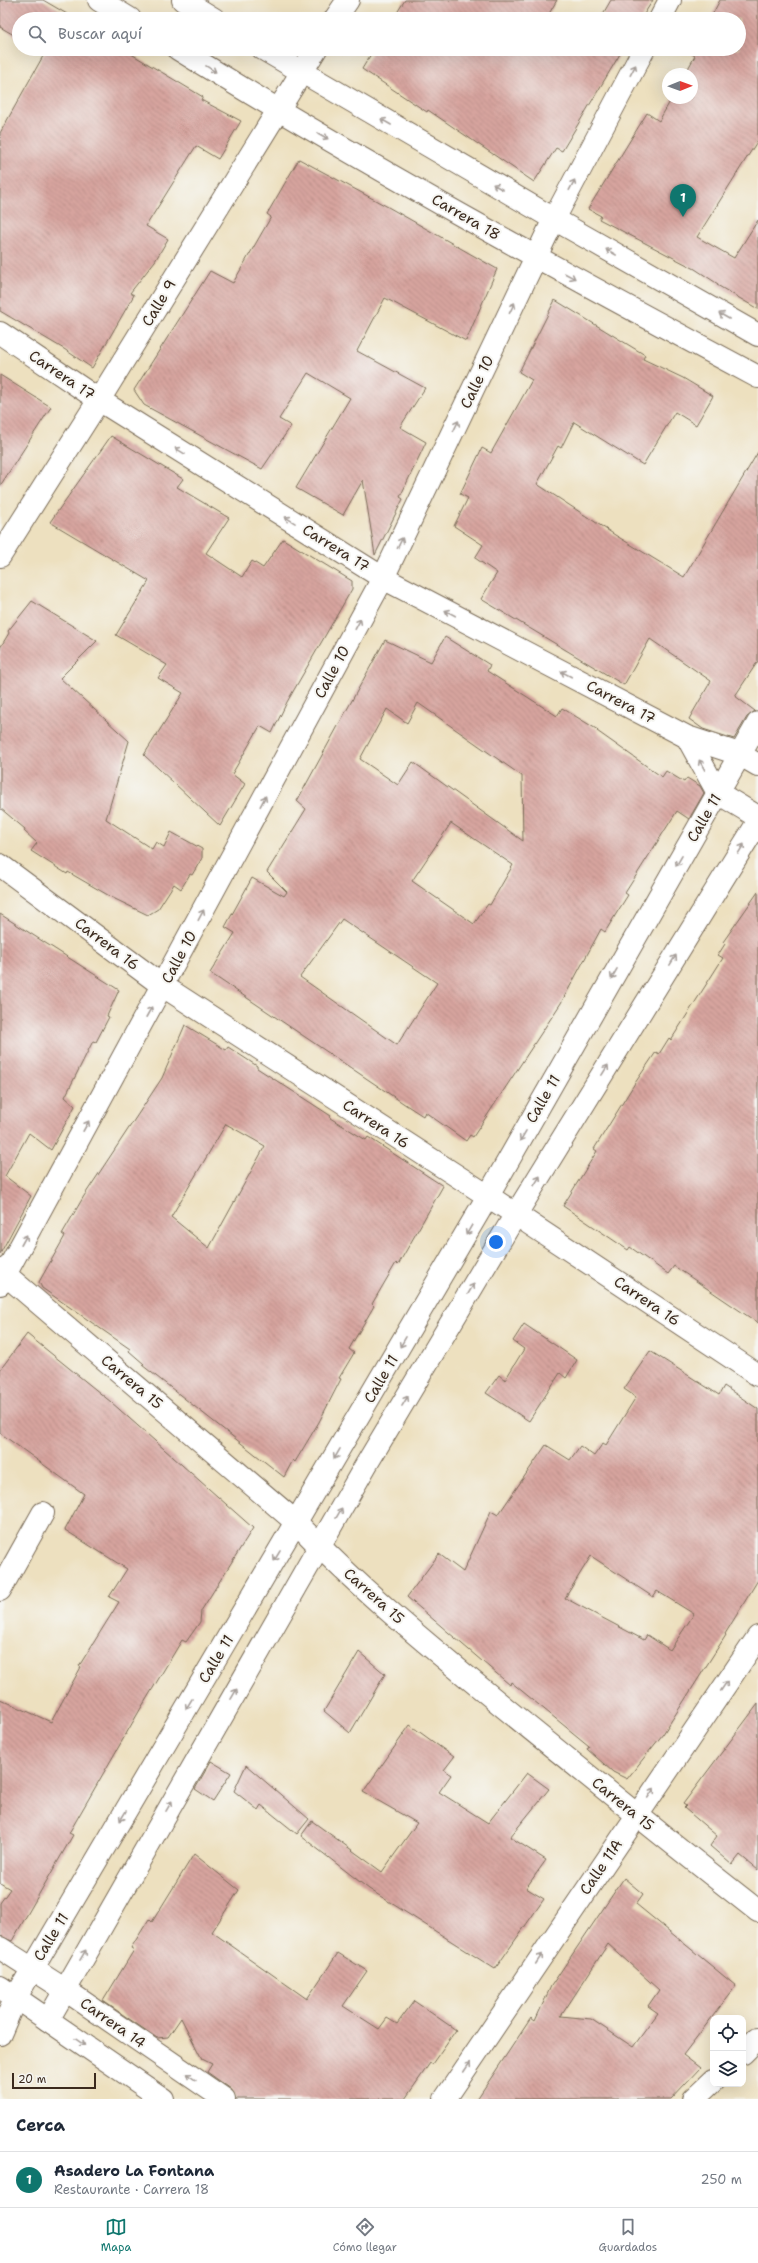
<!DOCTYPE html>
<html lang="es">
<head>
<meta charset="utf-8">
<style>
  body { margin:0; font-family:"Shantell Sans",sans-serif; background:#f6f6f7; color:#1f2937 }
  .controls { position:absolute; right:12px; bottom:12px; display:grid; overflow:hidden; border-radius:8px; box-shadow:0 4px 16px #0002 }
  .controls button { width:36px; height:36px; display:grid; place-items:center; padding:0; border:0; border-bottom:1px solid #e0e1e3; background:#fff; color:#1f2937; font:20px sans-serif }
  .compass { position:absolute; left:662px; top:68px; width:36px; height:36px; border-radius:50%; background:#fff; box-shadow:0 4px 16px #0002; rotate:89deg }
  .scale { position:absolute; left:12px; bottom:10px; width:84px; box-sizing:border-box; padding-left:4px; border:2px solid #3b2a1e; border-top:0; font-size:11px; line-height:14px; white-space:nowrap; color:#3b2a1e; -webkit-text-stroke:3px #f6f6f2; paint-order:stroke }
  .you { position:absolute; left:496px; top:1242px; width:14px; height:14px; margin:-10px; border:3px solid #fff; border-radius:50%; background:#1a73e8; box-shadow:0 0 0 6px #1a73e833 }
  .badge { display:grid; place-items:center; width:26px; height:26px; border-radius:50%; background:#0f766e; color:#fff; font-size:13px; font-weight:700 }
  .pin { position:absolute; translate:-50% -33px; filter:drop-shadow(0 1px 2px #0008) }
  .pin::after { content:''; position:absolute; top:21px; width:14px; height:12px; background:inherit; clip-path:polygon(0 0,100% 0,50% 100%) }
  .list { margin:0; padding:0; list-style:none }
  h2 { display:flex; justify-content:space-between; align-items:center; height:52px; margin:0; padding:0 16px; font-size:17px }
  h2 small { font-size:13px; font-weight:400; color:#747a83 }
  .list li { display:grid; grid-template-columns:26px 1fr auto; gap:12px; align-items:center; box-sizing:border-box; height:56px; padding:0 16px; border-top:1px solid #e0e1e3 }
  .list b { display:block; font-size:15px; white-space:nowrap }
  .list p { margin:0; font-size:13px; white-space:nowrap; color:#747a83 }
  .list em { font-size:13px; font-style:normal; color:#747a83 }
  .icon { flex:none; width:22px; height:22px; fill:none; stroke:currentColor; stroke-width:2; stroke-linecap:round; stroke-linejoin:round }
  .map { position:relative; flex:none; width:758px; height:2099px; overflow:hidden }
  .search { position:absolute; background:#fff; box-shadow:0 4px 16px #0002; left:12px; right:12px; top:12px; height:44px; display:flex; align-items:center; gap:10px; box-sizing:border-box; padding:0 14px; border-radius:22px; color:#747a83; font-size:15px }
  .sheet { height:108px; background:#fff }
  nav { display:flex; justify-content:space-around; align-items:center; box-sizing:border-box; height:56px; border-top:1px solid #e0e1e3; background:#fff; font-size:11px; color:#747a83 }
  nav a { display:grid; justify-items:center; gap:2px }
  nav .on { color:#0f766e }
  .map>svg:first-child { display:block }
  .building { fill:url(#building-back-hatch); fill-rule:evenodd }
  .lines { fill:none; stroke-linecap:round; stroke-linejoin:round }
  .minor-casing { stroke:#796a56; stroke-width:24 }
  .major-casing { stroke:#796a56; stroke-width:24 }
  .minor { stroke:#fff; stroke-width:22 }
  .major { stroke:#fff; stroke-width:22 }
  .oneway { stroke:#a79f9a }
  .labels { text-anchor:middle; stroke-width:4; stroke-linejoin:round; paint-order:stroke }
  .street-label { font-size:15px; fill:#3b2a1e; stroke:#f6f6f2 }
</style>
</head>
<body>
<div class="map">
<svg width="758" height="2099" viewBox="0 0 758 2099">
  <defs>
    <pattern id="building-back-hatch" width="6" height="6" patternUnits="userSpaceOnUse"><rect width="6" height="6" fill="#d7a49f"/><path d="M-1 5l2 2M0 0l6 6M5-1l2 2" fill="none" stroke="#b08681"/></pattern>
  </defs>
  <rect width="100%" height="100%" fill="#f6f6f2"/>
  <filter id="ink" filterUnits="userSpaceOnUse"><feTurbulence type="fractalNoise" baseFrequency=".025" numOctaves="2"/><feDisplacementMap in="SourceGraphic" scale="8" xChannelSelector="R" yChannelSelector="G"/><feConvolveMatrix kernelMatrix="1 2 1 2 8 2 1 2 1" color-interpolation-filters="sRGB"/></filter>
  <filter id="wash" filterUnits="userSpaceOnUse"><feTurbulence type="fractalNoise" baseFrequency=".012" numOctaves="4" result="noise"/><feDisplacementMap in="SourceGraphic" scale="16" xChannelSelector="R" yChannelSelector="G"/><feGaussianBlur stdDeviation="0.9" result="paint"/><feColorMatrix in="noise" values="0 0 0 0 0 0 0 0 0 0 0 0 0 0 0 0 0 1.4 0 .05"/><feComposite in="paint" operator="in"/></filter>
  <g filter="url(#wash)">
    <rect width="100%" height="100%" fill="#ede0bf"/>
    <g id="blocks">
      <!-- building -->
      <path class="building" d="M0,0H43L67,14L64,19H19V38L0,27Z
        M405,0H557L546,19H393Z
        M611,0H653L641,19H600Z
        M720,0H758V140L697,237L734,258L758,220V309L717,285L718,284L695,269L599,219L601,216L588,209L647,113L659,121L672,98H692V74H685L695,56L692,54L695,49H739V19H710Z
        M47,49H123L203,97L201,100L241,121L218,159L196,146L146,226L168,239L155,261L130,293L134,295L92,368L64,349L0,311V133Z
        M374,49H623L562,151L556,148L534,182L428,110L427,112L362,69Z
        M299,159L388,207L497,269L466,341L385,298L357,351L425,388L400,427L426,442L400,497L403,499L375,555L363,480L343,515L296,488L350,398L308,373L279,419L291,426L262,469L144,405L134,390L210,271L233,283L271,217L267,214Z
        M555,300L645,355L643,359L683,378L713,396L696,425L675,412L643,465L574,422L561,448L558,446L537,484L615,535L684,577L758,452V661L735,696L755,711L747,717L734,739L703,729L689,719L711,681L650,639L624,685L481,599L497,573L475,558L483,545L454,526L468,498L460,494L482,448L491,453L532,380L519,372Z
        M0,375L51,407L0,486Z
        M111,436L183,479L177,487L229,518L206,553L242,577L252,561L263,568L283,539L352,581V589L287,702L272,733L260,726L232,774L245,784L220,826L144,755L183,693L158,678L167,665L116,635L149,581L50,522Z
        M32,601L97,641L60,678L129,741L106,819L152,849L156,842L164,847L171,832L202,849V858L192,875L190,874L181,889L174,884L158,909L148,915L113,898L68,872L67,874L31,851L37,843L24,831L25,829L0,808V648L9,633L8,631Z
        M445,637L490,665L487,671L557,716L562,708L598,730L597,731L662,777L666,771L684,782L687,778L700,786L704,793L689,819L677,811L625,893L628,895L616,914L605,932L601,929L561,1003L473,1137L470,1135L466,1141L425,1112L423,1116L406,1105L210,973L235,933L225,927L252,878L284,896L287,892L267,872L306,809L297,801L385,640L431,662ZM418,703L522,776L523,841L413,762L398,785L360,759L387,709L407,723ZM451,823L513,865L490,905L488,904L474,924L412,881ZM342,919L437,983L397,1045L300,977Z
        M758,892V1323L674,1266L668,1274L630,1247L628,1250L563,1206L597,1151L594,1149L635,1083L656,1052L659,1054L669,1038L671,1040L723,958L718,955L725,944L723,942Z
        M0,914L119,990L107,1016L109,1017L96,1042L93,1041L65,1097L75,1106L51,1150L29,1133L5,1176L31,1196L0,1254Z
        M185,1025L226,1050L228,1047L257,1066V1068L331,1116L330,1118L366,1140L368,1137L443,1186L398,1265L396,1263L372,1304L374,1306L349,1349L354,1353L339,1378L341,1379L319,1422L295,1462L293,1460L284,1477L142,1365L144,1364L129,1351L130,1349L42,1288L39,1282L65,1236L62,1234L84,1196L162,1078ZM226,1124L265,1146L209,1248L171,1217Z
        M524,1324L577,1360L566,1378L560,1373L529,1421L486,1393L499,1375L505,1380L524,1349L513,1341Z
        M27,1334L111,1402L253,1528L201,1611L200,1622L186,1642L182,1640L141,1708L69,1833L73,1835L12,1941L0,1936V1903L10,1889L0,1883V1699L51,1722L81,1667L79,1666L119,1602L109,1597L127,1569L65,1530L84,1494L0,1433V1370Z
        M650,1351L719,1395L724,1386L758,1409V1580L725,1634L726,1635L663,1734L627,1779L613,1772L587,1749L589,1746L511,1682L510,1685L407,1597L439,1554L463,1572L491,1511L498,1515L546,1445L570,1460L580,1446L594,1456L603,1443L606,1445L636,1397L624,1389ZM591,1556L653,1597L657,1591L694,1614L670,1650L647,1635L644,1640L565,1598Z
        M359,1652L385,1674L350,1733L324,1711Z
        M758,1704V1870L740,1855L732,1865L710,1846L717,1836L684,1808L686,1806L683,1804Z
        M410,1725L454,1757L444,1770L451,1775L439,1792L488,1823L527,1773L549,1789L510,1837L546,1860L526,1888L544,1899L495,1969L369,1889L301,1836L312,1821L382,1872L417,1823L363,1792Z
        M211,1761L231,1773L213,1801L195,1789Z
        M246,1765L309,1819L297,1834L261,1805L258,1810L234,1791Z
        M194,1854L239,1890L212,1932L307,1999L338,1953L367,1971L343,2006L379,2029L387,2018L397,2024L414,2001L456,2030L432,2064L430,2063L405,2099H236L231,2089L207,2072L212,2064L202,2059L181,2018L168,2037L157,2038L103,2001L134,1950L131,1948L149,1919L152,1922Z
        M624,1878L643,1894L636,1904L736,1986L683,2055L700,2068L671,2099H477L531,2018L535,2021L551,1986ZM608,1944L659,1990L648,2006L658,2013L633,2047L591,2019L561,2016Z"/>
    </g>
  </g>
  <g filter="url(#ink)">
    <use href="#blocks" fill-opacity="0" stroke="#796a56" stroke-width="1"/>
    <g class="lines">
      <defs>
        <path id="minor" d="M99,0L130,19
          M183,0L214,19
          M335,19L348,0
          M660,19L670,0
          M178,49C367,166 562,272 758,377
          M263,49L554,219L758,335
          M0,333L99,400L383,578L687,737L739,754
          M0,556L99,400L316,49
          M687,737L718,793
          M0,865L163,986L488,1196L758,1375
          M0,1270L297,1523C359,1589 431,1647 500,1704C586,1774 671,1843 758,1911
          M0,1284L383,578L554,219L644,49
          M0,1590L43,1513
          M64,1989L224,2099
          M48,2020L163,2099
          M0,2034L16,1997
          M743,2053L758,2038
          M445,2099L758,1637
          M694,2099L713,2081"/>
        <path id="major" d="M739,754L758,765
          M718,793L758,817
          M0,1948L64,1989
          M0,1987L48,2020L366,1465L516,1214L758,822
          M16,1997L488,1196L758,723"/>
      </defs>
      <!-- minor casing -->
      <use href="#minor" class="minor-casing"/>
      <!-- major casing -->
      <use href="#major" class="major-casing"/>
      <!-- minor -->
      <use href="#minor" class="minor"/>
      <!-- major -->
      <use href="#major" class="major"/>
    </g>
    <!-- one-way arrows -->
    <defs><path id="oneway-shaft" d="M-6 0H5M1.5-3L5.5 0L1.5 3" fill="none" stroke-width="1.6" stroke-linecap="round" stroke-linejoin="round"/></defs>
    <g class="oneway">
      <use href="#oneway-shaft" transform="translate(211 69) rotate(32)"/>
      <use href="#oneway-shaft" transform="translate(633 70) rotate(-62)"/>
      <use href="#oneway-shaft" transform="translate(386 122) rotate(-150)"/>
      <use href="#oneway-shaft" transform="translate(323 136) rotate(30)"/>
      <use href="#oneway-shaft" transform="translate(572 185) rotate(-62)"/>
      <use href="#oneway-shaft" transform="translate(498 187) rotate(-150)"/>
      <use href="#oneway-shaft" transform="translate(611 252) rotate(-150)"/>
      <use href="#oneway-shaft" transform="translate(570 276) rotate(28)"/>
      <use href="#oneway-shaft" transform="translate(512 308) rotate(-64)"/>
      <use href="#oneway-shaft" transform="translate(724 316) rotate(-150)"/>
      <use href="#oneway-shaft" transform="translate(456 426) rotate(-64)"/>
      <use href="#oneway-shaft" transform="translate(180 451) rotate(-148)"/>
      <use href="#oneway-shaft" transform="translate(290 520) rotate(-148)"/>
      <use href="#oneway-shaft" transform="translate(400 543) rotate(-64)"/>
      <use href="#oneway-shaft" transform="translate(450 613) rotate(-152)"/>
      <use href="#oneway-shaft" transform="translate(358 624) rotate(-62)"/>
      <use href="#oneway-shaft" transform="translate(566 674) rotate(-152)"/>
      <use href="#oneway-shaft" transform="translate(702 765) rotate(-119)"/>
      <use href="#oneway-shaft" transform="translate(263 801) rotate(-62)"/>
      <use href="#oneway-shaft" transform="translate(741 849) rotate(-58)"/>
      <use href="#oneway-shaft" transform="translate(679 861) rotate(120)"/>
      <use href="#oneway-shaft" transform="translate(201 915) rotate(-62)"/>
      <use href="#oneway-shaft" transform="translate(673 960) rotate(-58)"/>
      <use href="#oneway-shaft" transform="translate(614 974) rotate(120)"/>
      <use href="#oneway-shaft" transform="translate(149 1012) rotate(-61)"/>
      <use href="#oneway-shaft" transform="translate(605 1070) rotate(-58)"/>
      <use href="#oneway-shaft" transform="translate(86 1126) rotate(-61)"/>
      <use href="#oneway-shaft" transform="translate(523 1136) rotate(120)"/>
      <use href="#oneway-shaft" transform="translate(537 1181) rotate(-58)"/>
      <use href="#oneway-shaft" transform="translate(469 1230) rotate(120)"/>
      <use href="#oneway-shaft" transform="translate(24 1240) rotate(-61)"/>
      <use href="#oneway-shaft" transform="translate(471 1289) rotate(-59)"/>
      <use href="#oneway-shaft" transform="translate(403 1342) rotate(120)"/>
      <use href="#oneway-shaft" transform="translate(405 1401) rotate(-59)"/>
      <use href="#oneway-shaft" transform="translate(337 1454) rotate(120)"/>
      <use href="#oneway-shaft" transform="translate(339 1513) rotate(-60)"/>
      <use href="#oneway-shaft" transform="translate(277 1556) rotate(121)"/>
      <use href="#oneway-shaft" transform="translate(724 1686) rotate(-56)"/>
      <use href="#oneway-shaft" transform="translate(234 1694) rotate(-60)"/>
      <use href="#oneway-shaft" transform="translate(189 1704) rotate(121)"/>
      <use href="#oneway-shaft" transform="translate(651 1793) rotate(-56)"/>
      <use href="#oneway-shaft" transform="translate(169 1806) rotate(-60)"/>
      <use href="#oneway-shaft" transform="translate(123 1816) rotate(121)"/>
      <use href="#oneway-shaft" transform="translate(83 1955) rotate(-60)"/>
      <use href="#oneway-shaft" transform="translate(539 1959) rotate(-56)"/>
      <use href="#oneway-shaft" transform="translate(80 2042) rotate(35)"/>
      <use href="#oneway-shaft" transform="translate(467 2067) rotate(-56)"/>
      <use href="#oneway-shaft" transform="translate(191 2077) rotate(-145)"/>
    </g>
  </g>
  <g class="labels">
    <!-- street labels -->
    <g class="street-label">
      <text transform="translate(466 217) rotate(30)" y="5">Carrera 18</text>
      <text transform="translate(159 303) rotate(-59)" y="5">Calle 9</text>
      <text transform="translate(62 375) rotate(34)" y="5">Carrera 17</text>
      <text transform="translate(477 382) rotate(-64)" y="5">Calle 10</text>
      <text transform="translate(336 548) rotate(32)" y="5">Carrera 17</text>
      <text transform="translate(332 672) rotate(-62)" y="5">Calle 10</text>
      <text transform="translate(621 702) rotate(28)" y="5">Carrera 17</text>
      <text transform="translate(704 818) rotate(-60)" y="5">Calle 11</text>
      <text transform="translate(107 944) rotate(37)" y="5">Carrera 16</text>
      <text transform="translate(179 957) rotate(-62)" y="5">Calle 10</text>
      <text transform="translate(543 1099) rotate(-60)" y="5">Calle 11</text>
      <text transform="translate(376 1124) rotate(33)" y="5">Carrera 16</text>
      <text transform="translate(647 1301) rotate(34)" y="5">Carrera 16</text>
      <text transform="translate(381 1379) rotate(-60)" y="5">Calle 11</text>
      <text transform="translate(132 1382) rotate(40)" y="5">Carrera 15</text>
      <text transform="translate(374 1596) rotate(42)" y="5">Carrera 15</text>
      <text transform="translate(216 1659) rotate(-59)" y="5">Calle 11</text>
      <text transform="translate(623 1804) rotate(39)" y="5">Carrera 15</text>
      <text transform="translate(601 1867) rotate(-56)" y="5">Calle 11A</text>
      <text transform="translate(51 1937) rotate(-59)" y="5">Calle 11</text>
      <text transform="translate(113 2023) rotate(35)" y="5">Carrera 14</text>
    </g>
  </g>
</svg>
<div class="controls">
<button><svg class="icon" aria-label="locate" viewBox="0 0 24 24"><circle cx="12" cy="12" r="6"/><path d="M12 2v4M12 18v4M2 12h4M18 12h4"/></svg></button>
<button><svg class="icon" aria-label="layers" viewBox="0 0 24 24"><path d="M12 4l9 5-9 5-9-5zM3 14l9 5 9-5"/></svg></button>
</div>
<svg class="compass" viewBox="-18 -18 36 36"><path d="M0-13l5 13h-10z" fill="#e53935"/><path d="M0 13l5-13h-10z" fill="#747a83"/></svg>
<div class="scale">20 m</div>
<div class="you"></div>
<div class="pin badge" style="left:683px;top:217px">1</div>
<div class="search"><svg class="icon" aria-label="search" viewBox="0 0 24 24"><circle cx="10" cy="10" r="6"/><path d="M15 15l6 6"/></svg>Buscar aquí</div>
</div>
<section class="sheet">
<h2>Cerca<small></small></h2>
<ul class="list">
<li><span class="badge">1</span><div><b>Asadero La Fontana</b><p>Restaurante · Carrera 18</p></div><em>250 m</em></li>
</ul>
</section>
<nav>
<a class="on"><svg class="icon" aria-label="map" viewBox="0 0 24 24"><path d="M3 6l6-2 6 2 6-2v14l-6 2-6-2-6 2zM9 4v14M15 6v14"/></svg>Mapa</a>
<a><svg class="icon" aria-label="directions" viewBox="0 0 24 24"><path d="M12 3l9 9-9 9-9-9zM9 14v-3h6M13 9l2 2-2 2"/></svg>Cómo llegar</a>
<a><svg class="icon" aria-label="saved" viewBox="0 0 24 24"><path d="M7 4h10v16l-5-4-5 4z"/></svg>Guardados</a>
</nav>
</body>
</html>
